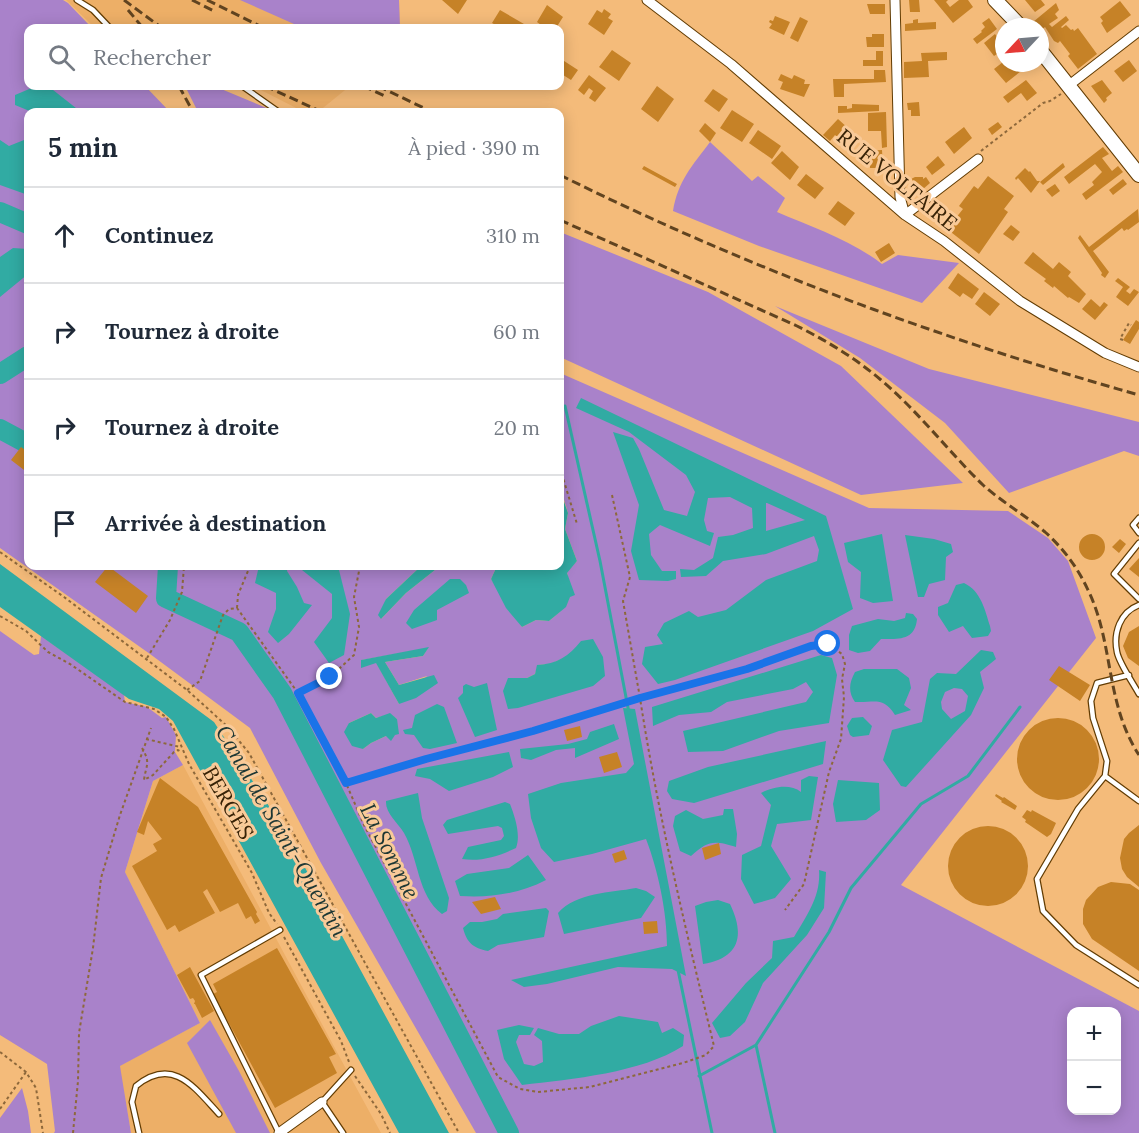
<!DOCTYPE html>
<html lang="fr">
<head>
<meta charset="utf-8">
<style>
  body { margin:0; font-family:Lora,serif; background:#f2f2f3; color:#1f2937 }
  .controls { position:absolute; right:18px; bottom:18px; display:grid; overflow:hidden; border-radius:12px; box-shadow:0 3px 15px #0003 }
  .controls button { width:54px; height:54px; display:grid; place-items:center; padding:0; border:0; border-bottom:2px solid #e0e1e3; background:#fff; color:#1f2937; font:30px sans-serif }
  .compass { position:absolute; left:995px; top:18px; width:54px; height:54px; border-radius:50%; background:#fff; box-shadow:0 3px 15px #0003; rotate:244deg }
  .stop { position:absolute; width:18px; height:18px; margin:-14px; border:4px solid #1a73e8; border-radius:50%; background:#fff }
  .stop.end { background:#1a73e8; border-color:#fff; box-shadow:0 2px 6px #0008 }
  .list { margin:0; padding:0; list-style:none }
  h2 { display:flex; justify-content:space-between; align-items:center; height:78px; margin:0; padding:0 24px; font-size:26px }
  h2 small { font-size:20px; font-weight:400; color:#747a83 }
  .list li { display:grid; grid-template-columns:39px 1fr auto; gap:18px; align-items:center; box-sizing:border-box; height:96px; padding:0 24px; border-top:2px solid #e0e1e3 }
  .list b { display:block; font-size:22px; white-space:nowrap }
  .list em { font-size:20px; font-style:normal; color:#747a83 }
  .icon { flex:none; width:33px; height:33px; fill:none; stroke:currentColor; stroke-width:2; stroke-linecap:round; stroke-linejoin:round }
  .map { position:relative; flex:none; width:1139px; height:1133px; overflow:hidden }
  .search { position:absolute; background:#fff; box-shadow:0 3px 15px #0003; left:24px; top:24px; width:540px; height:66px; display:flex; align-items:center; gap:15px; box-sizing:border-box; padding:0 21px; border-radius:12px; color:#747a83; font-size:22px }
  .panel { position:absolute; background:#fff; box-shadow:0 3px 15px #0003; left:24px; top:108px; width:540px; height:462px; border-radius:12px }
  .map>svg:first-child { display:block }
  .built { fill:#edaf67 }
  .green { fill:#a982ca; fill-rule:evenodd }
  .water { fill:#31aba3; fill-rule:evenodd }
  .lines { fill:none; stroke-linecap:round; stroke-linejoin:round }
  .stream { stroke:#31aba3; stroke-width:3 }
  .river { stroke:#31aba3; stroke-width:20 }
  .building { fill:#c68227 }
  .service-casing { stroke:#623c03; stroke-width:7 }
  .minor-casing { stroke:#623c03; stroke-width:11 }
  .secondary-casing { stroke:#623c03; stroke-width:16 }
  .path { stroke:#8d683b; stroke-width:2; stroke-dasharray:3 3; stroke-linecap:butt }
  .service { stroke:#fff; stroke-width:4.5 }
  .minor { stroke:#fff; stroke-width:9 }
  .secondary { stroke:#fff; stroke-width:14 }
  .rail { stroke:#614420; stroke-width:3; stroke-dasharray:9 4.5; stroke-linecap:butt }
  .route { stroke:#1a73e8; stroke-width:8 }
  .labels { text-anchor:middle; stroke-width:6; stroke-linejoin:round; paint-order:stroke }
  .street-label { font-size:21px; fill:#372206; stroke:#f9ca98 }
  .water-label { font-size:22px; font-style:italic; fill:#1d3734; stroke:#f9ca98 }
</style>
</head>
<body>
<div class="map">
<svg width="1139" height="1133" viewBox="0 0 1139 1133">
  <rect width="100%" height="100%" fill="#f4bb7a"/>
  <!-- built -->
  <path class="built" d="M66,0H399L400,28H95Z
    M253,86H350L318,112H304Z
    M183,765L345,1067L381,1133H131L119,1066L200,1023L125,872L153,781Z"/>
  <!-- green -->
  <path class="green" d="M0,0H63L68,3L92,28H28V86H145L170,112H28V566H421L386,599L381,619L406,593L440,566H497L491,579L522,627L536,620L549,621C572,602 571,602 567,572L577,561L565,529L568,513L562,493H560V373L869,508L1008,511L1048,538L1068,561L1096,638L901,885L1139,1011V1133H476L321,863L250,728L150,654L0,548ZM428,648L423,656L385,662L399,685L427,676L399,704L376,662L362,667V660ZM571,655L593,685L557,696L508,679L527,678L535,674L538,665L550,664ZM371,713L376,718L390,714L397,719L386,736L371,743L363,749L349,723ZM1072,1012H1116V1110H1072Z
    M240,0H399L400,28H303Z
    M185,86H214L276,112H198Z
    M710,142L752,181L758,176L785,198L777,212C812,227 851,240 882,264L898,255L959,263L922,303L759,246L673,211C678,181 692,166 710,142Z
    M560,232L708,292L841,366L963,483L861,495L560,357Z
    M775,306L929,369L1139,422V456L1124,451L1009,493L945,423L860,358Z
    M0,631L34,655L39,654L41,636L119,691L124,695L125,702L147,707L162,718L166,717L176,735L175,752L183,765L153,781L125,872L200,1023L120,1066L131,1133H54L55,1131L47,1064L0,1035Z
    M210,1020L239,1071L270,1133H236L187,1043Z
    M22,1088L28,1111L31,1133H0V1118Z"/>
  <!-- water -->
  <path class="water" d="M34,86H48L81,112H32L15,105V95L34,87Z
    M0,140L9,146L24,140L28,142V195L0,185Z
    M13,248L28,249V274L0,297V257Z
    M581,398L826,516L853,609L813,631L675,680L658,684L642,664L645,647L663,644L657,635L664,623L689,611L698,617L726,610L766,580L817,561L819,550L814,536L766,554L723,561L706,576L681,577L680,569L694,570L713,558L718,537L733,535L753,528L752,508L730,497L708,498L704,520L707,531L714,533L710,546L660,525L649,534L651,555L662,571H676V579L668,581L639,580L631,551L639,505L613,432L633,438L639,449L664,510L687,516L695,492L686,475L629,432L576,408ZM766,503H767L805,520L766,531Z
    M560,493H561L568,513L565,529L577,561L567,573L575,595L570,597L566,607L549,621L536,620L522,627L506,608L491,579L497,566H560Z
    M882,534L893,601L873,603L860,598L861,572L848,562L844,543Z
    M905,535L934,539L951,544L953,552L946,557L945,580L929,584L924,597H918Z
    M0,564L214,722L284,829L449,1133H399L173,721L159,709L129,699L0,607Z
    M259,566H288L287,571L297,587L304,603L312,605L289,634L278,643L268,632L276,609V593L255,583Z
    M305,566H338L350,614L344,655L329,663L314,642L332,618V594L302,570Z
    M421,566H440L406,593L381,619L378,615L386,599Z
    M450,579H460L466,585L469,593L437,610V620L412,629L406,623L414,610Z
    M964,583C981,591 985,610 990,626L991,631L988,636L972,638L963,626L949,632L938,615V607L948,603L956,585Z
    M906,613L913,614L917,619C915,641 898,639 881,639L870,651L858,653L849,650V635L852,626L878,619L894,621L905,618Z
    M593,639L603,657L605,676L593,686L518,708L508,709L503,691L508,678H527L535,674L537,665C557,664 569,656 581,641Z
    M429,647L423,656L385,662L399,685L434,675L438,683L416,698L399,704L376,663L361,668V660Z
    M981,650L993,652L996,659L980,672L984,688L971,715L906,787L901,786L883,760L892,730L922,722L930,679L937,673L956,674ZM954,688L962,689L968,696L965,711L951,719L942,709L941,702L945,692Z
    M821,655L832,658L837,675L829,723L779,731L723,751L688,752L683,731L806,702L813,692L806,682L793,689L727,702L711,712L679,715L653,726L652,707Z
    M864,669H897L909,678L911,688L904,705L911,710L895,715C883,696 875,703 855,702C848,692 849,683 855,672Z
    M487,683L497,730L475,737L458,698L463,693V686L466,684L474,687Z
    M437,704L444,707L457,743L430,749L423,748L414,735L405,734L403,730L412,728L415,715Z
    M623,708L635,709L686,976L672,969L618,967L547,984L524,987L511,980L667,946C667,912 658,870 646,839L592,854L554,862L541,848L531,818L528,794L561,783L626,773L634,764Z
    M371,713L376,718L390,713L397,719L399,734L395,735L391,741L386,736L371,743L363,749L352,746L344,732L349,723Z
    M863,717L872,726L869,735L853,737L850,735L847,726L852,718Z
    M614,724L619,739L575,758V748L556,750L531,760L521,758L520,749L568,744L587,739L590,732Z
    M826,741L823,764L694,803L672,799L667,791L669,781L708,767Z
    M509,752L513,767L493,777L449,791L430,779L415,776L417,769Z
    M809,776L818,777L811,820L777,824L771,846L791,879L775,898L754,904L741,879L742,855L761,846L771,805L761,793C772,787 790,783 801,792V780Z
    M838,780L879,783L880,810L866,820L836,822L833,804Z
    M418,793L422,818L449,898L447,911L442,914C417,895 419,859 404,833C398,823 385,813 386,801Z
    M505,802L510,804C515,817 521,835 516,848C499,856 481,862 462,859L468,847L501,840L504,836L502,828L498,826L448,834L443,825L447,820Z
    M724,809H733L737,834L736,847C713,840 708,841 691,856L680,851L673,826L675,816L686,810L703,819L723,815Z
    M528,855L546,880C519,894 490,898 460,896L455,881L467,874L509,868Z
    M819,870L826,872L824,908L807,935L763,983L745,1022L730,1036L720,1038L712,1023L746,983L772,958L773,941L794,937C807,915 821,896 819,870Z
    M636,888L646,891L655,897L641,918L564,934L558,913C577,892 610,893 636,888Z
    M718,900L730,904C745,935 740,958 703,964L695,906L706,902Z
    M546,908L549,911L544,937L498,945L488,951C473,948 467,943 463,928L470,922H482L497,919L503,914Z
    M619,1016L658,1022L662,1033L673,1028L684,1035L683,1046C641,1073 572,1079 522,1085L504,1059L497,1030L519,1025L534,1028L530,1035H519L516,1042L524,1064L534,1066L543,1062L542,1041L534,1035L538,1028L559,1034H579L591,1026Z"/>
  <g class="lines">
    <!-- stream -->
    <path class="stream" d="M565,406L600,561L629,713
      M678,970L712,1133
      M756,1045L775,1133
      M699,1076L756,1045L829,932L851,888L921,804L968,776L1020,707"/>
    <!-- river -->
    <path class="river" d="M0,212L28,224
      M0,374L28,356
      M0,429L28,444
      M168,566L166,598L239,632L282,693L509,1133"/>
  </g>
  <!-- building -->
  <path class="building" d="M442,0H467L458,14Z
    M909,0H919L920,12H910Z
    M934,0H948L946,2L950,7L959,0H968L973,7L953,23Z
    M1025,0H1041L1045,5L1035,12Z
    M1120,1L1131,15L1107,33L1101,23L1103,21L1100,17Z
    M1056,3L1059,10L1055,14L1058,18L1049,24L1052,27L1066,16L1069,20L1061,27L1062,28L1066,25L1071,30L1073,29L1074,31L1078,28L1097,54L1078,69L1068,56L1070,54L1060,41L1058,43L1054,41L1045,27L1040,31V27H1037L1033,22Z
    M867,4H885V14H870Z
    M547,5L563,17L556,28H545L537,22Z
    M604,9L611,14L608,18L613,21L604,35L588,24L597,10L602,13Z
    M500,10L524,24L523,26L528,28H501L492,23Z
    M775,16L790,22L784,35L769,28L772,24L769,22L770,20L773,21Z
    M800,17L808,21L798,42L790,38Z
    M989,18L997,29L977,44L973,39L982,32L981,31L985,27L982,23Z
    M918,19V23L936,22V29L905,31V24L913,23V20Z
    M872,34H884V47H867L866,37H872Z
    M995,34L1000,41L1004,38V49L994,56L984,43Z
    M612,50L631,63L619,81L599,67Z
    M876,51H883V66H863V60H876Z
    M947,52V60L928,61L929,77L904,78V62L922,61L921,53Z
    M561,59L578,70L571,80L560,73Z
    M1129,60L1137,71L1123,82L1114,71Z
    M1003,62L1005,65L1014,63L1021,71L1006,83L994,69Z
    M874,70H885L886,82L844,84V97H834L833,79H874Z
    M781,74L792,79L794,75L805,80L804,84H810L804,97L780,89L783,82L778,80Z
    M589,75L606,88L595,102L589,98L593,91L589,88L584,95L578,90Z
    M1026,80L1037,93L1027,101L1021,93L1008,103L1003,97Z
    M1102,80L1112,93L1106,98L1107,100L1104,103L1091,86Z
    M657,86L674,99L658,122L641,109Z
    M713,89L728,99L719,112L704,101Z
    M919,102L920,116H911V110H908L907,103Z
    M852,104L879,105V111L838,113V106H847V109L852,108Z
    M732,110L754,124L742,142L720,128Z
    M886,112L887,147L882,148L881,131H868V113Z
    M838,119L849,129L840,139L835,135L830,141L823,135Z
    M998,122L1002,127L992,135L988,129Z
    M705,123L716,133L710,142L699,131Z
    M964,127L972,138L954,154L945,142Z
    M758,130L781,146L772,159L749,143Z
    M1103,147L1109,154L1102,158L1112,171L1118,166L1123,172L1086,200L1082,194L1094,185L1092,182L1102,172L1095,164L1069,184L1064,177Z
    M882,150L883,168H870V161L862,162L861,151Z
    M782,151L799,167L790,180L771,163Z
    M938,156L945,165L932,175L926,167Z
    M1063,163L1065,167L1043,185L1040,182Z
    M644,166L677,184L675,187L642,169Z
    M1025,168L1029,172L1030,171L1037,181H1040L1031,193L1018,178L1016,180L1015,178Z
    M806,174L824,188L815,199L797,185Z
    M988,176L1014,196L1004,209L1008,212L979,254L947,229L963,209L959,206L974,186L978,189Z
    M915,177H923V179L926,177L930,183L922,190L918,184L914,185L911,179Z
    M1123,179L1127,184L1113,195L1109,190Z
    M1055,184L1060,191L1052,197L1046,190Z
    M838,201L855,213L845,226L828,214Z
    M1138,209L1139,222L1128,230L1127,229L1124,231L1122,228L1093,251L1109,272L1105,278L1101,275L1102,273L1078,238L1080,235L1089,247Z
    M1011,225L1020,232L1013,241L1003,234Z
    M889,243L895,253L881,262L875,252Z
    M1033,252L1053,269L1059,262L1071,272L1068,276L1086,294L1079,303L1069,297L1068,298L1054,286L1053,288L1044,281L1046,279L1024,263Z
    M958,273L979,289L972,299L963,293L960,297L948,288Z
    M1118,278L1130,287L1126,291L1130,294L1134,289L1139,292L1128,306L1116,297L1123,287L1115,281Z
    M984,292L1000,304L990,316L975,304Z
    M1091,299L1100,307L1104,302L1108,305L1095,320L1082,309Z
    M1136,320L1139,322V329L1130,344L1123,340Z
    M21,447L28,452V473L11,460Z
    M1079 547a13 13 0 1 1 26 0a13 13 0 1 1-26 0Z
    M1120,539L1126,544L1119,553L1112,547Z
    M1139,558V577L1129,569Z
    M108,566L148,596L136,613L95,582Z
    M1139,626V666L1128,658L1123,646L1129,632Z
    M1059,666L1090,685L1080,701L1049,680Z
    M1017 759a41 41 0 1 1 82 0a41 41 0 1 1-82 0Z
    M580,726L582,737L567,741L564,730Z
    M617,752L622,767L604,773L599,757Z
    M160,778L198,807L257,912L256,914L260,921L255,924L251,916L246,919L238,903L220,912L207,889L203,892L215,913L179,932L175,925L167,930L132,866L157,851L153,844L162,839L148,821L144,835L137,832Z
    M996,794L1003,798L1004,797L1017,806L1015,810L1001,802L1002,801L995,796Z
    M1027,810L1031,812L1032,810L1056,823L1051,834L1047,837L1025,822L1026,820L1022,817Z
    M1139,825V887L1127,877L1122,869L1120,858L1124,839L1129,833Z
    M948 866a40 40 0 1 1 80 0a40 40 0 1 1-80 0Z
    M719,843L721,854L705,860L702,848Z
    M624,850L627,859L615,863L612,854Z
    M1111,882L1130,884L1139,890V971L1092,939L1083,924V909L1086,900L1098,887Z
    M495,897L501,909L481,914L472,902Z
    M657,921L658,933L644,934L643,922Z
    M277,948L336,1054L329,1057L337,1073L275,1108L213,994L217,992L213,984Z
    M190,967L214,1011L202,1018L195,1004H194L195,1001L193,998L190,999L177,975Z"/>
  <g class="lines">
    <defs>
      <path id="service" d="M77,0L93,10L110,28
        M242,86L279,112
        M1139,518L1133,525L1139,533
        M1139,543L1114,574L1139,599
        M1139,605C1120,612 1113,633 1117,652C1119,663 1133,683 1139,694
        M1129,675L1097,683L1091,701L1093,718L1107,761L1105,776L1078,809L1037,879L1043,911L1076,945L1139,985
        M1105,776L1139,801
        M139,1133L132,1102L136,1086C173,1056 194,1087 219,1114
        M279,1133L201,975L280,930
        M343,1133L322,1102L351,1070"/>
      <path id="minor" d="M647,0L731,64L905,215L944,241L1020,301L1105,353L1139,367
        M895,0L900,197L905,215L978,159
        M1068,86L1139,31
        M279,1133L322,1102"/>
      <path id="secondary" d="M995,0L1021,27
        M1040,50L1139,175"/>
    </defs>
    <!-- service casing -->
    <use href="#service" class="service-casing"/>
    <!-- minor casing -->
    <use href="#minor" class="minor-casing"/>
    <!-- secondary casing -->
    <use href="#secondary" class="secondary-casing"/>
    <!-- path -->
    <path class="path" d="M981,151L1043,103L1050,101L1061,94
      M1123,340L1120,339L1129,323L1131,325
      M560,468L577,524
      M612,495L630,577L623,601L640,698L533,731L426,759L346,783L364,825L498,1077L520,1089L538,1092L590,1087L683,1063L706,1055L714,1046C686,931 658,815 640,698L747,669L811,646L828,644L842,654L845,664L842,679L844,697L841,739L829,772L804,884L785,910
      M0,552L64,597L187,690L227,726L249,753L459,1133
      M237,608L238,595L250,566
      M0,616L26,631L48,652L70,664L125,702L154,709L166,717L174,729L189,764L252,873L269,913L277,924
      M147,658L170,620L182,592L184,566
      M187,690L200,681L223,615L229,609L237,608L298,693L302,704L346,783
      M298,693L330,677L354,655L359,627L354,597L360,566
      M146,739L180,747
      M142,748C151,763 146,765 144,780L153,775L174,752L178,750L181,752
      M284,937L341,1041L349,1062
      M0,1052L26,1072L36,1088L43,1133
      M355,1076L381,1114L390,1133
      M0,1109L26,1072
      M73,1133L78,1081L79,1033L93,948L101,878L120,815L151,728"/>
    <!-- service -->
    <use href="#service" class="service"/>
    <!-- minor -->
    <use href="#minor" class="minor"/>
    <!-- secondary -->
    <use href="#secondary" class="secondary"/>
    <!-- rail -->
    <path class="rail" d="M124,0L162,28
      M192,0L214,11
      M207,0L264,28
      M128,10L143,28
      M179,86L193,112
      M265,86L322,112
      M363,86L385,96
      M378,86L432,112
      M560,175C745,267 940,339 1139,395
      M560,220L797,326C827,341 855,358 881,380C918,411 948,451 983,485C1002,502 1025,515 1045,532C1063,548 1078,568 1088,590C1114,643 1105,703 1139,755"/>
  </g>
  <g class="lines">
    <!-- route -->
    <path class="route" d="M330,677L298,693L346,783L426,759L533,731L640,698L747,669L811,646L828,644"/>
  </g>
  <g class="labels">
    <!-- street labels -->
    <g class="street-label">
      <text transform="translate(897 180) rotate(39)" y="7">RUE VOLTAIRE</text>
      <text transform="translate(228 803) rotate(60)" y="7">BERGES</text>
    </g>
    <!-- water labels -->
    <g class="water-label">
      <text transform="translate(282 831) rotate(60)" y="8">Canal de Saint-Quentin</text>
      <text transform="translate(390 851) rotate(63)" y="8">La Somme</text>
    </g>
  </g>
</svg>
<div class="controls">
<button>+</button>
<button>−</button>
</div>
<svg class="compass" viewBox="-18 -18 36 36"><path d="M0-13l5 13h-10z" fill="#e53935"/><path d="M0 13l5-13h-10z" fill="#747a83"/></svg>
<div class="stop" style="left:828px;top:644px"></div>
<div class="stop end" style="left:330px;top:677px"></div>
<div class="search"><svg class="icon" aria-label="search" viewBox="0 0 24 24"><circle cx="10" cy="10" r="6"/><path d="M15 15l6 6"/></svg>Rechercher</div>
<section class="panel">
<h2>5 min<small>À pied · 390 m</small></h2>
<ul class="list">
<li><svg class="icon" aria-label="ahead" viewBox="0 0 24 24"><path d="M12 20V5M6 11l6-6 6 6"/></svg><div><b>Continuez</b></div><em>310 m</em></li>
<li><svg class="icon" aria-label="right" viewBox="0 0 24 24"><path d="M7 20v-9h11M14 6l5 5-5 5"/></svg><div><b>Tournez à droite</b></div><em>60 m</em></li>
<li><svg class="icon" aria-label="right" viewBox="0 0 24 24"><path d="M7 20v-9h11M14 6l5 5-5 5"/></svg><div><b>Tournez à droite</b></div><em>20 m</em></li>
<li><svg class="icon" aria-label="arrive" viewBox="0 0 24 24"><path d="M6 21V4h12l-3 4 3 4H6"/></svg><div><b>Arrivée à destination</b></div></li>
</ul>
</section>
</div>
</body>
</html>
